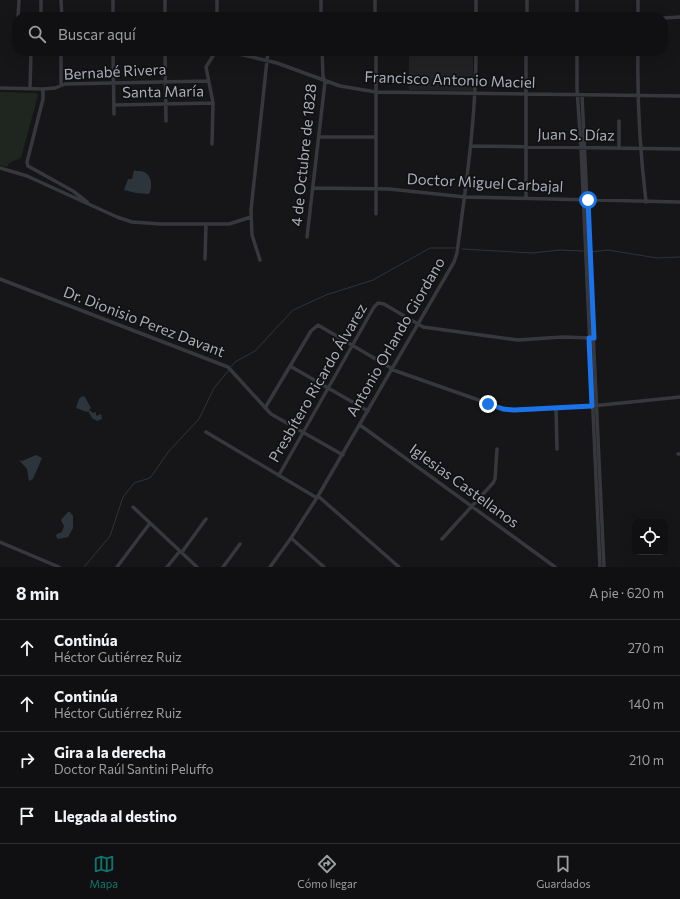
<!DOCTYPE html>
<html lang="es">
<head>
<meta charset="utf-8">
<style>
  body { margin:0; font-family:Commissioner,sans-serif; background:#19191b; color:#f1f3f6 }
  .controls { position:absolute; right:12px; bottom:12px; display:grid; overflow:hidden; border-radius:8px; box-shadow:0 4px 16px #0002 }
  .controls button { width:36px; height:36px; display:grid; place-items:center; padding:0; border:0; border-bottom:1px solid #303032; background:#101012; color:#f1f3f6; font:20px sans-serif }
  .stop { position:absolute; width:12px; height:12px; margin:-9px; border:3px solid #1a73e8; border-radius:50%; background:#fff }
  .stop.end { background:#1a73e8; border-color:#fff; box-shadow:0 1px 4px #0008 }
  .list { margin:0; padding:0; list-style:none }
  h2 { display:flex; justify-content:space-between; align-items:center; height:52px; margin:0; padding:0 16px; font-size:17px }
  h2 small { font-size:13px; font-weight:400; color:#9c9d9f }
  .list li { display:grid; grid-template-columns:26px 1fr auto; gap:12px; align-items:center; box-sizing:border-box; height:56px; padding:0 16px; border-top:1px solid #303032 }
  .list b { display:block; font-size:15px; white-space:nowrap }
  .list p { margin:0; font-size:13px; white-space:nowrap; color:#9c9d9f }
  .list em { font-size:13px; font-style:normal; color:#9c9d9f }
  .icon { flex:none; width:22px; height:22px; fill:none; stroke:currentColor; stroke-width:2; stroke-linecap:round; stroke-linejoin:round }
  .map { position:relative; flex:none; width:680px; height:567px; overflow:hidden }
  .search { position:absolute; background:#101012; box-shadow:0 4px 16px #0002; left:12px; right:12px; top:12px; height:44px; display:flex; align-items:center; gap:10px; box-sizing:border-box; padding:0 14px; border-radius:16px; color:#9c9d9f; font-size:15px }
  .sheet { height:276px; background:#101012 }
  nav { display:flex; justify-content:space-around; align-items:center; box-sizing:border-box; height:56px; border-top:1px solid #303032; background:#101012; font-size:11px; color:#9c9d9f }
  nav a { display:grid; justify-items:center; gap:2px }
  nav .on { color:#0f766e }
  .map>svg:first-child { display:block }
  .built { fill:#222225 }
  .green { fill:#1e261f }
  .water { fill:#2c353c }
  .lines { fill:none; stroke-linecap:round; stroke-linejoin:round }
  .stream { stroke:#2c353c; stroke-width:1 }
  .minor { stroke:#37383d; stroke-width:3.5 }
  .route { stroke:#1a73e8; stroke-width:5 }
  .labels { text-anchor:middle; stroke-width:3.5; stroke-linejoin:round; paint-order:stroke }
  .street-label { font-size:15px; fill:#a8adb8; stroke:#111113 }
</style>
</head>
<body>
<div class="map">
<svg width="680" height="567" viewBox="0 0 680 567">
  <rect width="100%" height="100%" fill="#161618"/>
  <!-- built -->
  <path class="built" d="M409,51H473V91L409,90Z"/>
  <!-- green -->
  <path class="green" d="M0,92L37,93L38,95L21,158L9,163L7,167L0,165Z"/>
  <!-- water -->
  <path class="water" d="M134,170C135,171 137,171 140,171C152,172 153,186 149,194L136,193L124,190L128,179H132Z
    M82,396L85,397L91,408L89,410L93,413L96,412V416L101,414L102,419L97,421L92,418L88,411L87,412L76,408L79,399Z
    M36,455L42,458L33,479L29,481L27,469L19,460L22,461Z
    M68,512H70L73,516V528L68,537L58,539L56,536L57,534L62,532L64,526L61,520Z"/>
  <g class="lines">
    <!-- stream -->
    <path class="stream" d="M462,249L532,253L560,250L583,251
      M591,252L608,250L657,258L680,257
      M231,367L235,362L255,351L293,310L326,295L373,280L430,248H455
      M84,567L110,536L123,497L134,483L150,478L169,451L199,419L214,388L229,370"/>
    <!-- minor -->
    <path class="minor" d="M61,0L62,17
      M321,0V17
      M638,0V17
      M18,17L19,0
      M41,17V0
      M113,17V0
      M165,17V0
      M217,17V0
      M375,17V0
      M476,17V0
      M527,17V0
      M577,17V0
      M663,18L680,17
      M113,51L114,114
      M165,51L166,121
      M226,51L277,63L340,86L376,92L680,96
      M577,51V89L581,147L600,567
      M638,51C637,102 640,151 646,202
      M61,85V51
      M0,88L43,89L55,88L65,84L208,81
      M30,89L31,51
      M43,89V99L27,162L28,166L73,191L87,202
      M582,95L604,567
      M114,105L213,103
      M319,137H376
      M212,144L213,103L206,67L216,51
      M471,146L680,149
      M619,148V121
      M0,168L27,176L117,217L132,222L161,224H229L251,217
      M313,188L389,189L465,197L680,202
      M526,198V51
      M376,214V51
      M307,237L325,82L323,76L322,51
      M205,259L206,224
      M260,260L252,235L251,210L268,51
      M0,279L228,367L271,414L343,455
      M290,366L368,411
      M265,408L311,331L318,325L396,371L507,410L592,406L680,397
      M556,408L557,449
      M360,425L555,567
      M206,432L317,498
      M678,454H680
      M279,475L374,307L378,303L384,304L423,327L518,340L562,337L591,338
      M318,496L399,567
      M133,507L197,567
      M291,538L324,567
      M442,539L493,483L495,479L497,449
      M0,542L59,567
      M182,552L206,519
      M117,567L150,523
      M167,567L180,551
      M223,567L240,544
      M270,567L291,538L318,496L454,262L457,253C466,185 476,119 476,51"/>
  </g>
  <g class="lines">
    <!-- route -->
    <path class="route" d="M488,404L503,409L514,410L592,406L589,338H594L588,200"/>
  </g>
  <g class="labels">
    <!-- street labels -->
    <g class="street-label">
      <text transform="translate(115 72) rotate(-3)" y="5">Bernabé Rivera</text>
      <text transform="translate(450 80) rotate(2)" y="5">Francisco Antonio Maciel</text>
      <text transform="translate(163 92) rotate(-1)" y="5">Santa María</text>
      <text transform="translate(576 135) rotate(1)" y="5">Juan S. Díaz</text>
      <text transform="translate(304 155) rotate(-84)" y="5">4 de Octubre de 1828</text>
      <text transform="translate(485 183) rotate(3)" y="5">Doctor Miguel Carbajal</text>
      <text transform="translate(144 322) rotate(21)" y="5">Dr. Dionisio Perez Davant</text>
      <text transform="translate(396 337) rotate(-60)" y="5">Antonio Orlando Giordano</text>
      <text transform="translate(318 383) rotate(-60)" y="5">Presbítero Ricardo Álvarez</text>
      <text transform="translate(464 486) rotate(36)" y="5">Iglesias Castellanos</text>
    </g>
  </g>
</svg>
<div class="controls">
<button><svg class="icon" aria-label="locate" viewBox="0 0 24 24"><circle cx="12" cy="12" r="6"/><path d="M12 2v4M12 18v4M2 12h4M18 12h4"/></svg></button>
</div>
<div class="stop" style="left:588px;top:200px"></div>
<div class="stop end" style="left:488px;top:404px"></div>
<div class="search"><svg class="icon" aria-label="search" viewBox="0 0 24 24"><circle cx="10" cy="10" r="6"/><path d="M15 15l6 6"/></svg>Buscar aquí</div>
</div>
<section class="sheet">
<h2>8 min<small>A pie · 620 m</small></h2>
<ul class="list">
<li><svg class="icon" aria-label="ahead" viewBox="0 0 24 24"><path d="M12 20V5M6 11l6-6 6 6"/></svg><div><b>Continúa</b><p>Héctor Gutiérrez Ruiz</p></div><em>270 m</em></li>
<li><svg class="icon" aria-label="ahead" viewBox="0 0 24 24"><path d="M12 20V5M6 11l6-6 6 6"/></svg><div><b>Continúa</b><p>Héctor Gutiérrez Ruiz</p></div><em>140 m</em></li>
<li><svg class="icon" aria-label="right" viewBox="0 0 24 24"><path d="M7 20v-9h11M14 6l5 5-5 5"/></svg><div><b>Gira a la derecha</b><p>Doctor Raúl Santini Peluffo</p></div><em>210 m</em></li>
<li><svg class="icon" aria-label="arrive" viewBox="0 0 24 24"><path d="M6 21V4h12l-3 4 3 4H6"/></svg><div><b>Llegada al destino</b></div></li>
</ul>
</section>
<nav>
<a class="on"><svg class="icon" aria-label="map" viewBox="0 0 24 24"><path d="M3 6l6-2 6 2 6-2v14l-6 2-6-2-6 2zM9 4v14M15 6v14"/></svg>Mapa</a>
<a><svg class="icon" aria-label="directions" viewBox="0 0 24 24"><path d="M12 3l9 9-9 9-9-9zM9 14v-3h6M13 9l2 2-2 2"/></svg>Cómo llegar</a>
<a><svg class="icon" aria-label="saved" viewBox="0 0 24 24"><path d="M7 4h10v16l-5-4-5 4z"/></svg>Guardados</a>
</nav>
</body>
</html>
